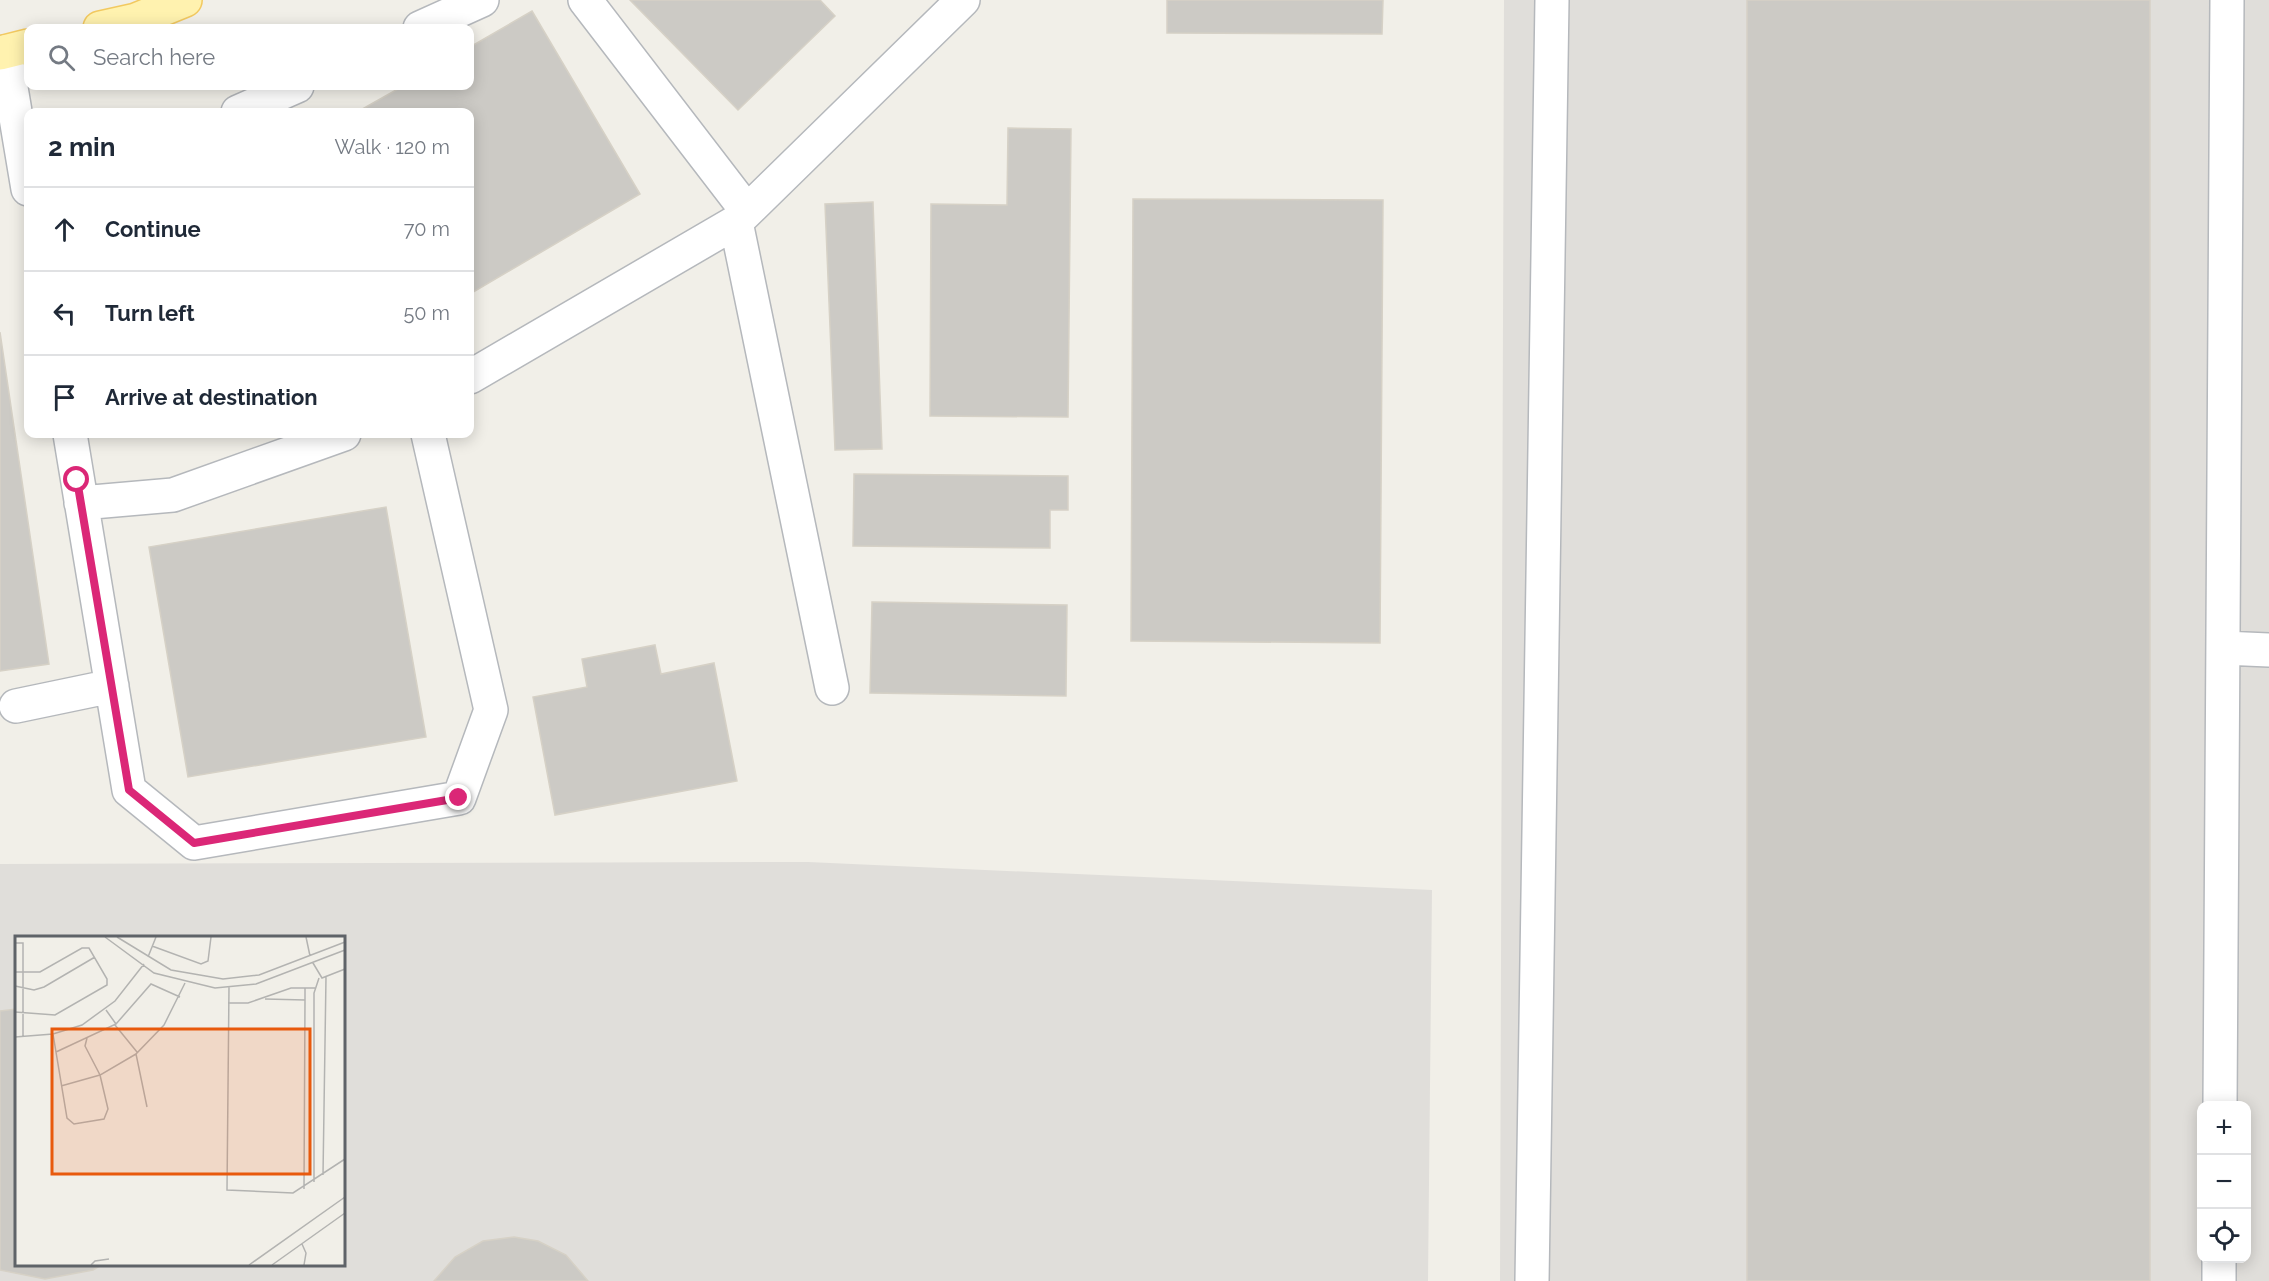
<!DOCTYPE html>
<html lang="en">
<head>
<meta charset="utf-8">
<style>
  body { margin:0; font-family:Raleway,sans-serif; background:#f2f2f3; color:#1f2937 }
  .controls { position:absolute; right:18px; bottom:18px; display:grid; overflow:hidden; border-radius:12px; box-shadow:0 3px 15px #0003 }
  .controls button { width:54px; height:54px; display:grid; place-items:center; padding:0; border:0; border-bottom:2px solid #e0e1e3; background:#fff; color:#1f2937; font:30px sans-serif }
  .stop { position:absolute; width:18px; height:18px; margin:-14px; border:4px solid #db2777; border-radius:50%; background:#fff }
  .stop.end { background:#db2777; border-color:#fff; box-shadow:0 2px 6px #0008 }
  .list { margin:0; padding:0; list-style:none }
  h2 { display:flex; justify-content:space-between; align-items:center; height:78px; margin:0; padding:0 24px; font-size:26px }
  h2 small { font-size:20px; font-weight:400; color:#747a83 }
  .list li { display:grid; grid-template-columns:39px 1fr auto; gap:18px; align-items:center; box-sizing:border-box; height:84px; padding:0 24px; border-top:2px solid #e0e1e3 }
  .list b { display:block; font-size:22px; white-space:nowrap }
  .list em { font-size:20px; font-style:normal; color:#747a83 }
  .icon { flex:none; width:33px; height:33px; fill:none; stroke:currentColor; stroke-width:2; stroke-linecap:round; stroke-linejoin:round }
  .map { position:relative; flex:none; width:2269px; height:1281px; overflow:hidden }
  .search { position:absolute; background:#fff; box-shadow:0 3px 15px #0003; left:24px; top:24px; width:450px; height:66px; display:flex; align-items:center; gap:15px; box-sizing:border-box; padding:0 21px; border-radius:12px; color:#747a83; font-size:22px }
  .panel { position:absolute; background:#fff; box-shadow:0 3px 15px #0003; left:24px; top:108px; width:450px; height:330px; border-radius:12px }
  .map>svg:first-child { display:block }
  .industrial { fill:#e0deda; fill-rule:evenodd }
  .building { fill:#cccac5; stroke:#d6d1c6; stroke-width:1.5 }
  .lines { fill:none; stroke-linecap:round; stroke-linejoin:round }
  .minor-casing { stroke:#b5b8bc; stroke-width:36 }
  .major-casing { stroke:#f2c960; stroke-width:36 }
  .minor { stroke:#fff; stroke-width:33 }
  .major { stroke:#fff2af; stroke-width:33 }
  .route { stroke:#db2777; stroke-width:8 }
  .inset-road { fill:none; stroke:#b3b3b1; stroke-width:1.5 }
  .view { fill:#e8590c; fill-opacity:0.15; stroke:#e8590c; stroke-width:3 }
  .inset-edge { fill:none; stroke:#5f6368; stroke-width:3 }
</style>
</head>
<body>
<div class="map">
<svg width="2269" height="1281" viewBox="0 0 2269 1281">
  <rect width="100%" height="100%" fill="#f1efe8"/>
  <!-- industrial -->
  <path class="industrial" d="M1504,0H2269V1281H1500ZM2202,1106H2246V1258H2202Z
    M808,862L1432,890L1428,1281H0V864ZM16,938H344V1264H16Z"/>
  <!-- building -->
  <path class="building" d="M630,0H820L835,16L738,110Z
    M1167,0H1383L1382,34L1167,33Z
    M1747,0H2150V1281H1747Z
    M532,11L640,194L470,294V112H357L403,86H470V47Z
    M1008,128L1071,129L1068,417L930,416L931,204L1007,205Z
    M1133,199L1383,200L1380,643L1131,641Z
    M873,202L882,449L835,450L825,204Z
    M0,332L49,664L0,671Z
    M854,474L1068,476V510H1050V548L853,546Z
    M386,507L426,737L188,777L149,547Z
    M872,602L1067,605L1066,696L870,693Z
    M655,645L661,674L714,663L737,781L555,815L533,697L587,687L582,659Z
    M16,1009V1264H103L93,1270L45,1279L0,1270V1011Z
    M514,1237L538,1241L566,1255L588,1281H434L455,1257L483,1241Z"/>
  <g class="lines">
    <defs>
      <path id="minor" d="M585,0L747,211
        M420,28L482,0
        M5,52L28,189
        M238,112L297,86
        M470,377L736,222
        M70,434L129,790L194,843L459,798L491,710L428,434
        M81,503L173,495L344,434
        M2223,648L2269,650
        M832,688L736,222L963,0
        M16,706L112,686
        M2220,1106L2227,0
        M1532,1281L1552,0
        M2219,1281V1258"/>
      <path id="major" d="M100,28L136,20L185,0
        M0,53L28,46"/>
    </defs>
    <!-- minor casing -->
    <use href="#minor" class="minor-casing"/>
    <!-- major casing -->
    <use href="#major" class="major-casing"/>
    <!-- minor -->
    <use href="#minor" class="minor"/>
    <!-- major -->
    <use href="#major" class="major"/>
  </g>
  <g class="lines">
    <!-- route -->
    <path class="route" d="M77,480L129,790L194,843L459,798"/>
  </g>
  <!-- overview -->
  <g transform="translate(15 936)">
    <rect width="330" height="330" fill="#f1efe8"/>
    <path class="inset-road" d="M90,1L139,37L200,52L241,48L330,14M102,1L156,34L208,43L244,39L330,6M291,1L295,20M0,7H8V101M137,10L186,28L193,25L196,1M133,21L141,1M298,27L307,42L330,33M0,36H25L67,12H74L92,43V49L40,79L0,76M0,50L19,54L29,51L80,21M214,51L212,254L278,257L330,223M250,63L290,64V52M213,67H233L276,52H300M101,88L136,48L165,61M100,89L122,116M38,98L52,182L59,188L89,183L93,173L85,139L121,118M0,101L38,98L67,89L100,65L129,28M41,116L101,88L91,74M46,150L85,139L70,110L72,102M132,171L121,118L149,89L170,47M308,239L311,41M299,246V57L304,42M289,253L290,64M287,308L291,317L289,329M76,329L80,325L94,323M234,329L330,261M257,329L330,277"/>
    <path class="view" d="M37,93H295V238H37Z"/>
    <rect width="330" height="330" class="inset-edge"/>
  </g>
</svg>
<div class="controls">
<button>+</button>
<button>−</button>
<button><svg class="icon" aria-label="locate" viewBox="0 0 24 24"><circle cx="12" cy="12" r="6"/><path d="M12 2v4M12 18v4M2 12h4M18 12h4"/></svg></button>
</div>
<div class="stop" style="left:77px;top:480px"></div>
<div class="stop end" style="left:459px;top:798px"></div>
<div class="search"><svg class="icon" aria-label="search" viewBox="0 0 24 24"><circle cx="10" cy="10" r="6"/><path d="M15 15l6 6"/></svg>Search here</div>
<section class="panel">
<h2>2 min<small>Walk · 120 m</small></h2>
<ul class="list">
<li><svg class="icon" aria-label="ahead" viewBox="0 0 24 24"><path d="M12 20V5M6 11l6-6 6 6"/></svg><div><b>Continue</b></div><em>70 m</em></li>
<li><svg class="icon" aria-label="left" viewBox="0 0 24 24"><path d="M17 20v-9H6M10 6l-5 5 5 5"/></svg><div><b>Turn left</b></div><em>50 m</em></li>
<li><svg class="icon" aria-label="arrive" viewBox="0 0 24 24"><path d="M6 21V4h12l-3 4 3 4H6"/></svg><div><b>Arrive at destination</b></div></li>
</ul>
</section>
</div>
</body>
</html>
